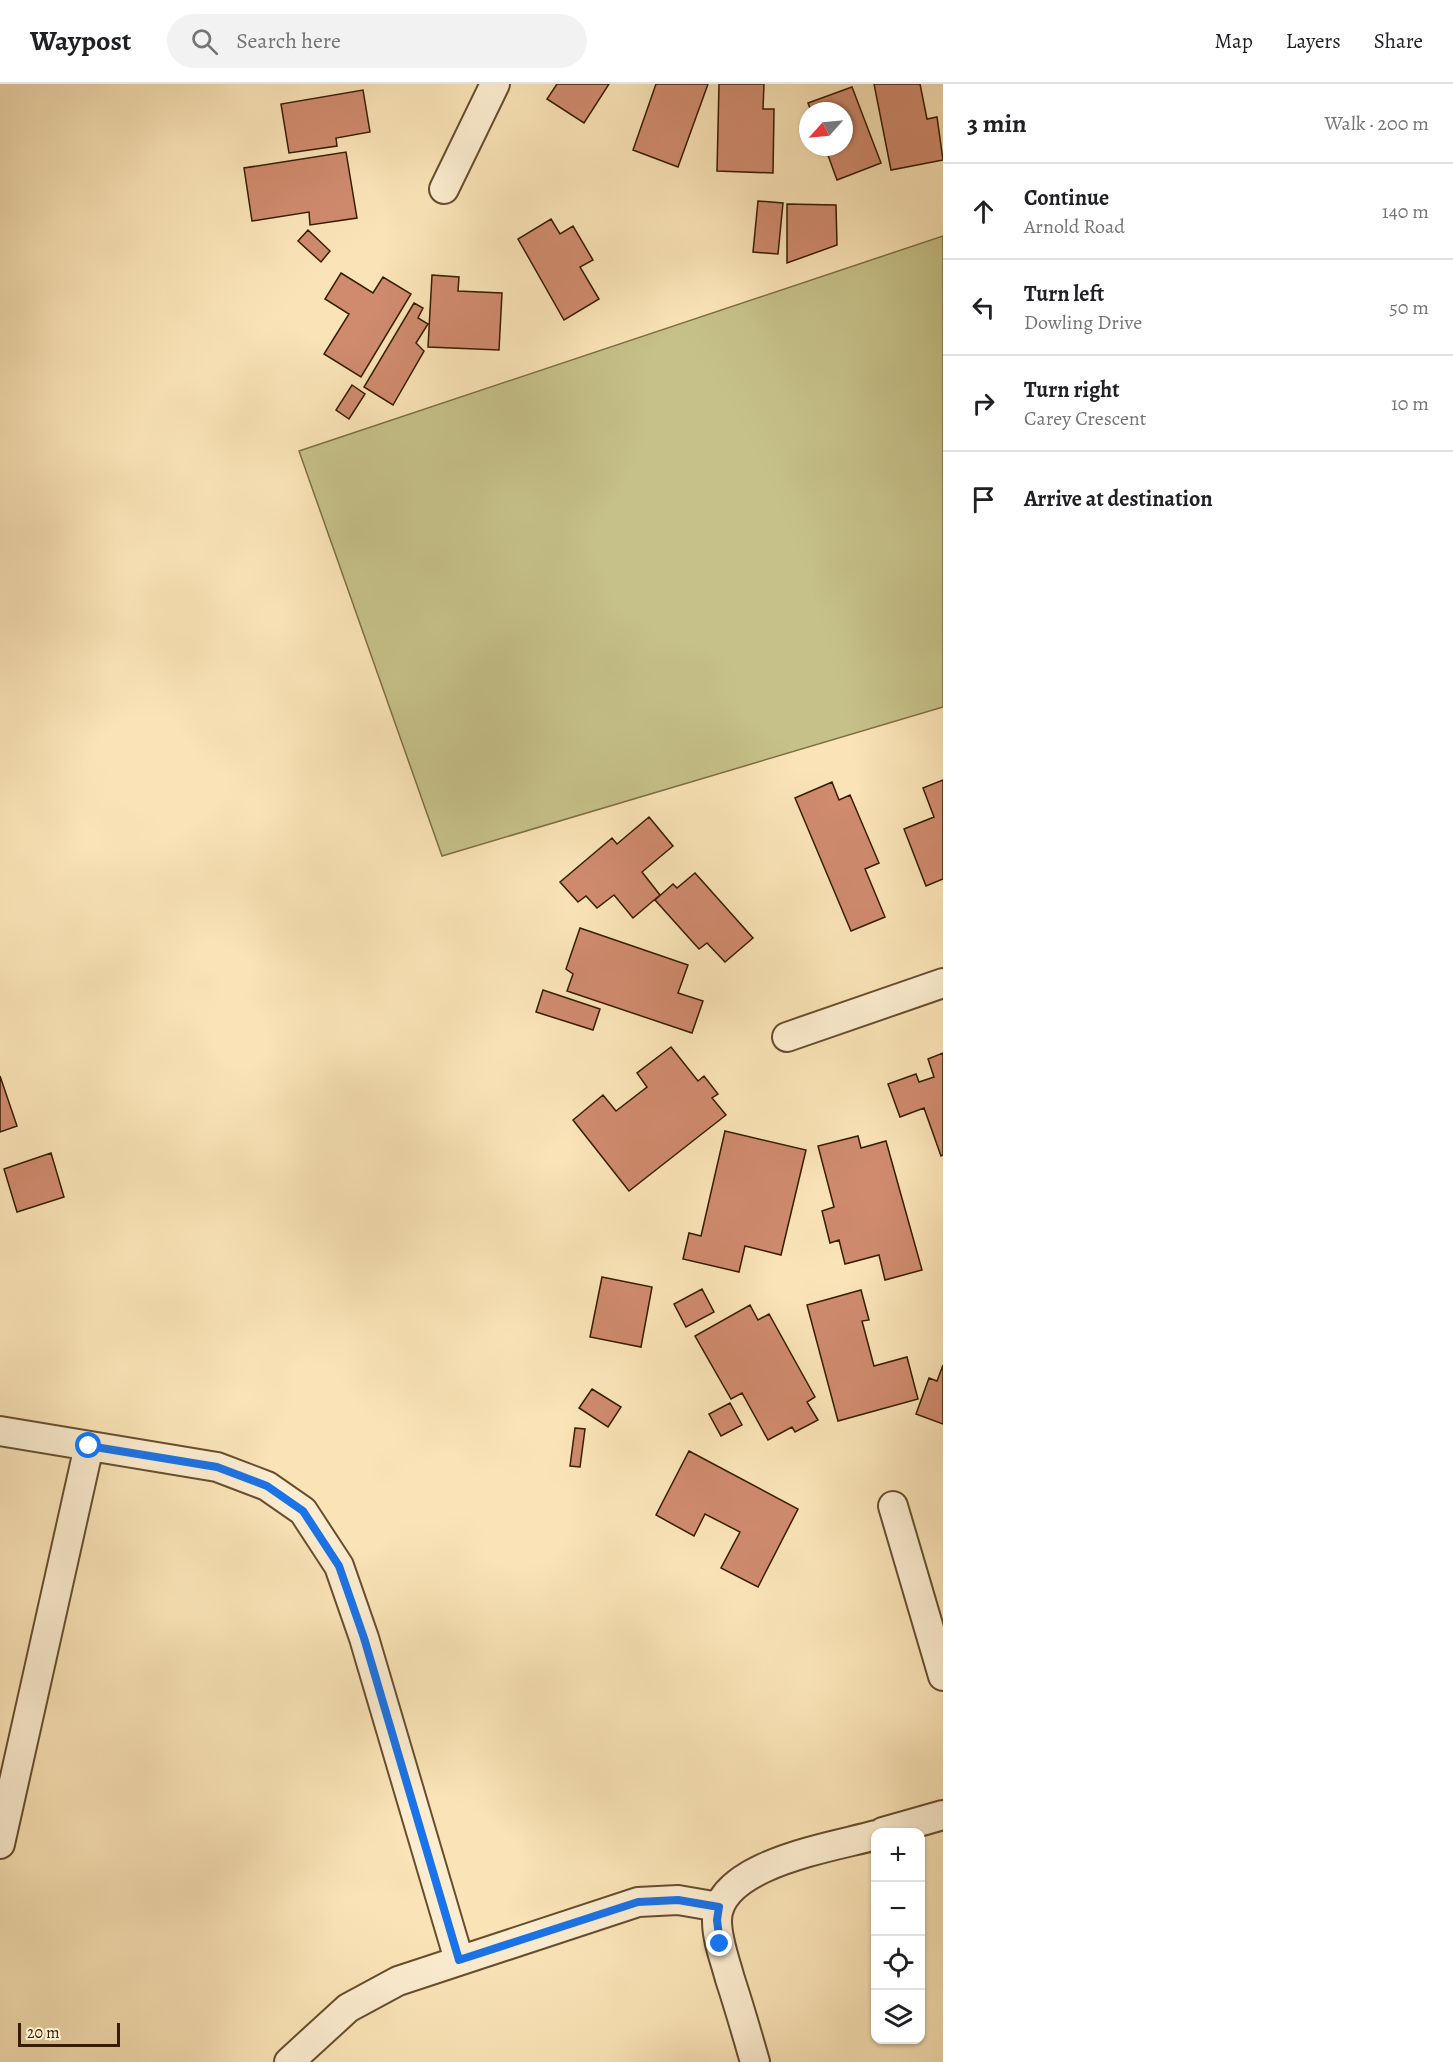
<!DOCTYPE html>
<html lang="en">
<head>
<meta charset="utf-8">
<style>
  body { margin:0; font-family:Alegreya,serif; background:#f2f2f2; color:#202124 }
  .controls { position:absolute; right:18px; bottom:18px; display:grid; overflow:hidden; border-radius:12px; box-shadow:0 2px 4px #0004 }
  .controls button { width:54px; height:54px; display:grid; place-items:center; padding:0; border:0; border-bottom:2px solid #e0e0e0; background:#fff; color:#202124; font:30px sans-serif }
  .compass { position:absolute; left:799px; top:18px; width:54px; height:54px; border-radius:50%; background:#fff; box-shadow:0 2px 4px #0004; rotate:243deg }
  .scale { position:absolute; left:18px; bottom:15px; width:102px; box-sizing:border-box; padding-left:6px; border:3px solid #361c00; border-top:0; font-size:16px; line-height:21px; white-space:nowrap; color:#361c00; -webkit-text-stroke:4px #fcedd0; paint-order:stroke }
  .stop { position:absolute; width:18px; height:18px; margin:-14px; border:4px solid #1a73e8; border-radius:50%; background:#fff }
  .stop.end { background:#1a73e8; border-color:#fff; box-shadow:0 2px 6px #0008 }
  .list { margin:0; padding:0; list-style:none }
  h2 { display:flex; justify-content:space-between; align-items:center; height:78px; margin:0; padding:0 24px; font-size:26px }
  h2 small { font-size:20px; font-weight:400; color:#757577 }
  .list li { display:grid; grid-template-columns:39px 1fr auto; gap:18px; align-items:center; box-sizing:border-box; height:96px; padding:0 24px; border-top:2px solid #e0e0e0 }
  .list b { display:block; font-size:22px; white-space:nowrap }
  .list p { margin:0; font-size:20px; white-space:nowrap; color:#757577 }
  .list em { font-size:20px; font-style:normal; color:#757577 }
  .icon { flex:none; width:33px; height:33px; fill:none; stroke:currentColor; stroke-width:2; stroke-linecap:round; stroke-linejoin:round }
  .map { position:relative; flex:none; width:943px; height:1978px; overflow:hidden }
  header { display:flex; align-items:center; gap:36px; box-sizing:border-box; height:84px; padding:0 30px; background:#fff; border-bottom:2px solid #e0e0e0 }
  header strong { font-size:28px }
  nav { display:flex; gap:33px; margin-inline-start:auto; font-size:21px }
  .search { width:420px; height:54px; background:#f2f2f2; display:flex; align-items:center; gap:15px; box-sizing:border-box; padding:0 21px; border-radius:33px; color:#757577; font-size:22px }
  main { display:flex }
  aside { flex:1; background:#fff }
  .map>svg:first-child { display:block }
  .green { fill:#c6c189; stroke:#7e6e44; stroke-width:1.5 }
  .building { fill:#d08b6e; stroke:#361c00; stroke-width:1.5 }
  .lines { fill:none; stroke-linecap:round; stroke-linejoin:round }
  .minor-casing { stroke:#674e2e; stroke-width:32 }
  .minor { stroke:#fcedd0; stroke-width:28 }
  .route { stroke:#1a73e8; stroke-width:8 }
</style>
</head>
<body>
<header>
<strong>Waypost</strong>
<div class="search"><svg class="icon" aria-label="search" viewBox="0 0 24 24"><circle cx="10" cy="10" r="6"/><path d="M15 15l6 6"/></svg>Search here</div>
<nav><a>Map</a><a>Layers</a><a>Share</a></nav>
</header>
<main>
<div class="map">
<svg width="943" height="1978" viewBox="0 0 943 1978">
  <rect width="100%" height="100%" fill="#fae4b7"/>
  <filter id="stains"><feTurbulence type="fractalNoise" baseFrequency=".00333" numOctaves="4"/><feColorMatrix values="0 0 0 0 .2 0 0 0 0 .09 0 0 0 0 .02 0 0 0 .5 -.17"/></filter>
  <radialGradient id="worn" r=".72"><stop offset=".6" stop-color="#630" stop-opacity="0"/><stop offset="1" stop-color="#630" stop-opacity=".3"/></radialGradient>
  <!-- green -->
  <path class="green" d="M943,152V623L442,772L299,367Z"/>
  <!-- building -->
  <path class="building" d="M557,0H609L584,39L547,15Z
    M656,0H708L678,83L633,66Z
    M719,0H764L763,25H774L773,89L717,87Z
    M874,0H920L927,35L937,33L943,76L891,86Z
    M852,3L881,79L837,96L825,63H844V27H811L808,19Z
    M363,6L370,48L336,54L337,62L289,69L281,20Z
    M346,68L357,134L310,141L309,128L252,137L244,84Z
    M758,117L783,119L778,170L753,168Z
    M787,120L836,121L837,161L787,179Z
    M551,135L560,150L573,142L593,176L580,183L599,215L564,236L518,155Z
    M308,146L330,167L321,178L298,157Z
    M341,189L373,209L383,193L411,210L361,293L324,270L349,230L325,215Z
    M432,191L459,193L458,207L502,209L499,266L428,263Z
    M414,219L423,224L418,234L428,240L416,259L424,267L393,321L364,303Z
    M352,301L365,310L349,335L336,326Z
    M943,696V795L926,802L904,745L934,733L923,704Z
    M832,698L839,716L850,711L879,779L865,785L885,833L851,847L795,714Z
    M649,733L673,762L642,788L660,811L633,834L614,811L597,824L586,812L578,818L560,798L612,754L617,760Z
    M695,789L753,854L725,878L707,859L699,865L655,816L673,800L677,804Z
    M580,844L688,881L678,909L703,917L692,949L567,907L573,890L566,885Z
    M543,906L600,925L593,946L536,928Z
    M671,963L698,997L704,992L718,1010L712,1014L726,1031L629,1107L573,1036L603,1011L616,1027L647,1003L637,989Z
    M943,969V1071L941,1072L924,1024L900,1033L888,1000L916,990L919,998L934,993L928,975Z
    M0,992L17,1042L0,1048Z
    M725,1047L806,1066L781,1171L745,1162L739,1188L683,1175L689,1149L701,1152Z
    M858,1052L861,1064L886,1057L922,1186L885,1196L879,1171L845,1180L839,1156L830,1159L822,1127L834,1123L818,1062Z
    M51,1069L64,1113L17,1128L4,1085Z
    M602,1193L652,1203L641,1263L590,1253Z
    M702,1205L714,1228L686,1243L674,1220Z
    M861,1206L869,1236L862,1237L874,1282L907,1273L918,1315L838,1337L807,1221Z
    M750,1221L758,1236L769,1230L815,1313L807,1318L818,1336L795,1348L792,1343L768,1356L742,1309L731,1315L695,1252Z
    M943,1281V1340L916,1330L929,1294L937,1297Z
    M592,1305L621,1323L608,1343L579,1324Z
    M730,1319L742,1341L721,1352L709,1330Z
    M575,1344L585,1345L580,1383L570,1382Z
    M689,1367L798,1425L758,1503L721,1484L740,1448L705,1430L694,1452L656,1431Z"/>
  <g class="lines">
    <defs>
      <path id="minor" d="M444,105L495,0
        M787,953L943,899
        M0,1347L217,1383L267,1402L303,1427L339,1482L364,1554L459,1876
        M893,1422L943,1592
        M883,1748L943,1731
        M0,1760L89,1362
        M289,1978L348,1924L398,1897L638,1818L678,1816L719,1823
        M755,1978C747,1950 739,1922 730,1895C725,1876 717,1856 717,1837C716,1780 834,1763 876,1751"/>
    </defs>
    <!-- minor casing -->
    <use href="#minor" class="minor-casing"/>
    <!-- minor -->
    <use href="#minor" class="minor"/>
  </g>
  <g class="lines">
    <!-- route -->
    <path class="route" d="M89,1362L217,1383L267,1402L303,1427L339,1482L364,1554L459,1876L638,1818L678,1816L719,1823L717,1836L720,1860"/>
  </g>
  <rect width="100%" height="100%" filter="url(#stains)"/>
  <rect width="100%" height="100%" fill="url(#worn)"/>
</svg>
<div class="controls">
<button>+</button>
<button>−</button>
<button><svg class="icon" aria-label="locate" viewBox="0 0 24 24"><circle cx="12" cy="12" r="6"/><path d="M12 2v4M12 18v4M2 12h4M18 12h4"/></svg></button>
<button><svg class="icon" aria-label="layers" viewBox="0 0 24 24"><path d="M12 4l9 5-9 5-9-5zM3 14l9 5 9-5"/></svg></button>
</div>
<svg class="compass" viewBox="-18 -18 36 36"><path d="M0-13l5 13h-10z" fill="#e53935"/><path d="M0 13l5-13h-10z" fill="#757577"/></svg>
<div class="scale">20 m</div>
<div class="stop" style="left:89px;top:1362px"></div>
<div class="stop end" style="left:720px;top:1860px"></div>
</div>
<aside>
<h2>3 min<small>Walk · 200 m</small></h2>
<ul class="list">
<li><svg class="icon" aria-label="ahead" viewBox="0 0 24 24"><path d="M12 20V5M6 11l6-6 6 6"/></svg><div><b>Continue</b><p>Arnold Road</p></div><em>140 m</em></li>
<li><svg class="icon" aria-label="left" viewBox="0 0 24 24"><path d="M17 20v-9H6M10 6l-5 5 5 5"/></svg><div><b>Turn left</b><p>Dowling Drive</p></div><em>50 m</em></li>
<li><svg class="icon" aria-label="right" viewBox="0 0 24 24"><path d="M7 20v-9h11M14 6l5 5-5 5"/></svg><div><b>Turn right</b><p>Carey Crescent</p></div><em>10 m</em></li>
<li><svg class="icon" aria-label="arrive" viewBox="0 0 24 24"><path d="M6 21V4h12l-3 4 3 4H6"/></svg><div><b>Arrive at destination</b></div></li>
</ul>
</aside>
</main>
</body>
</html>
